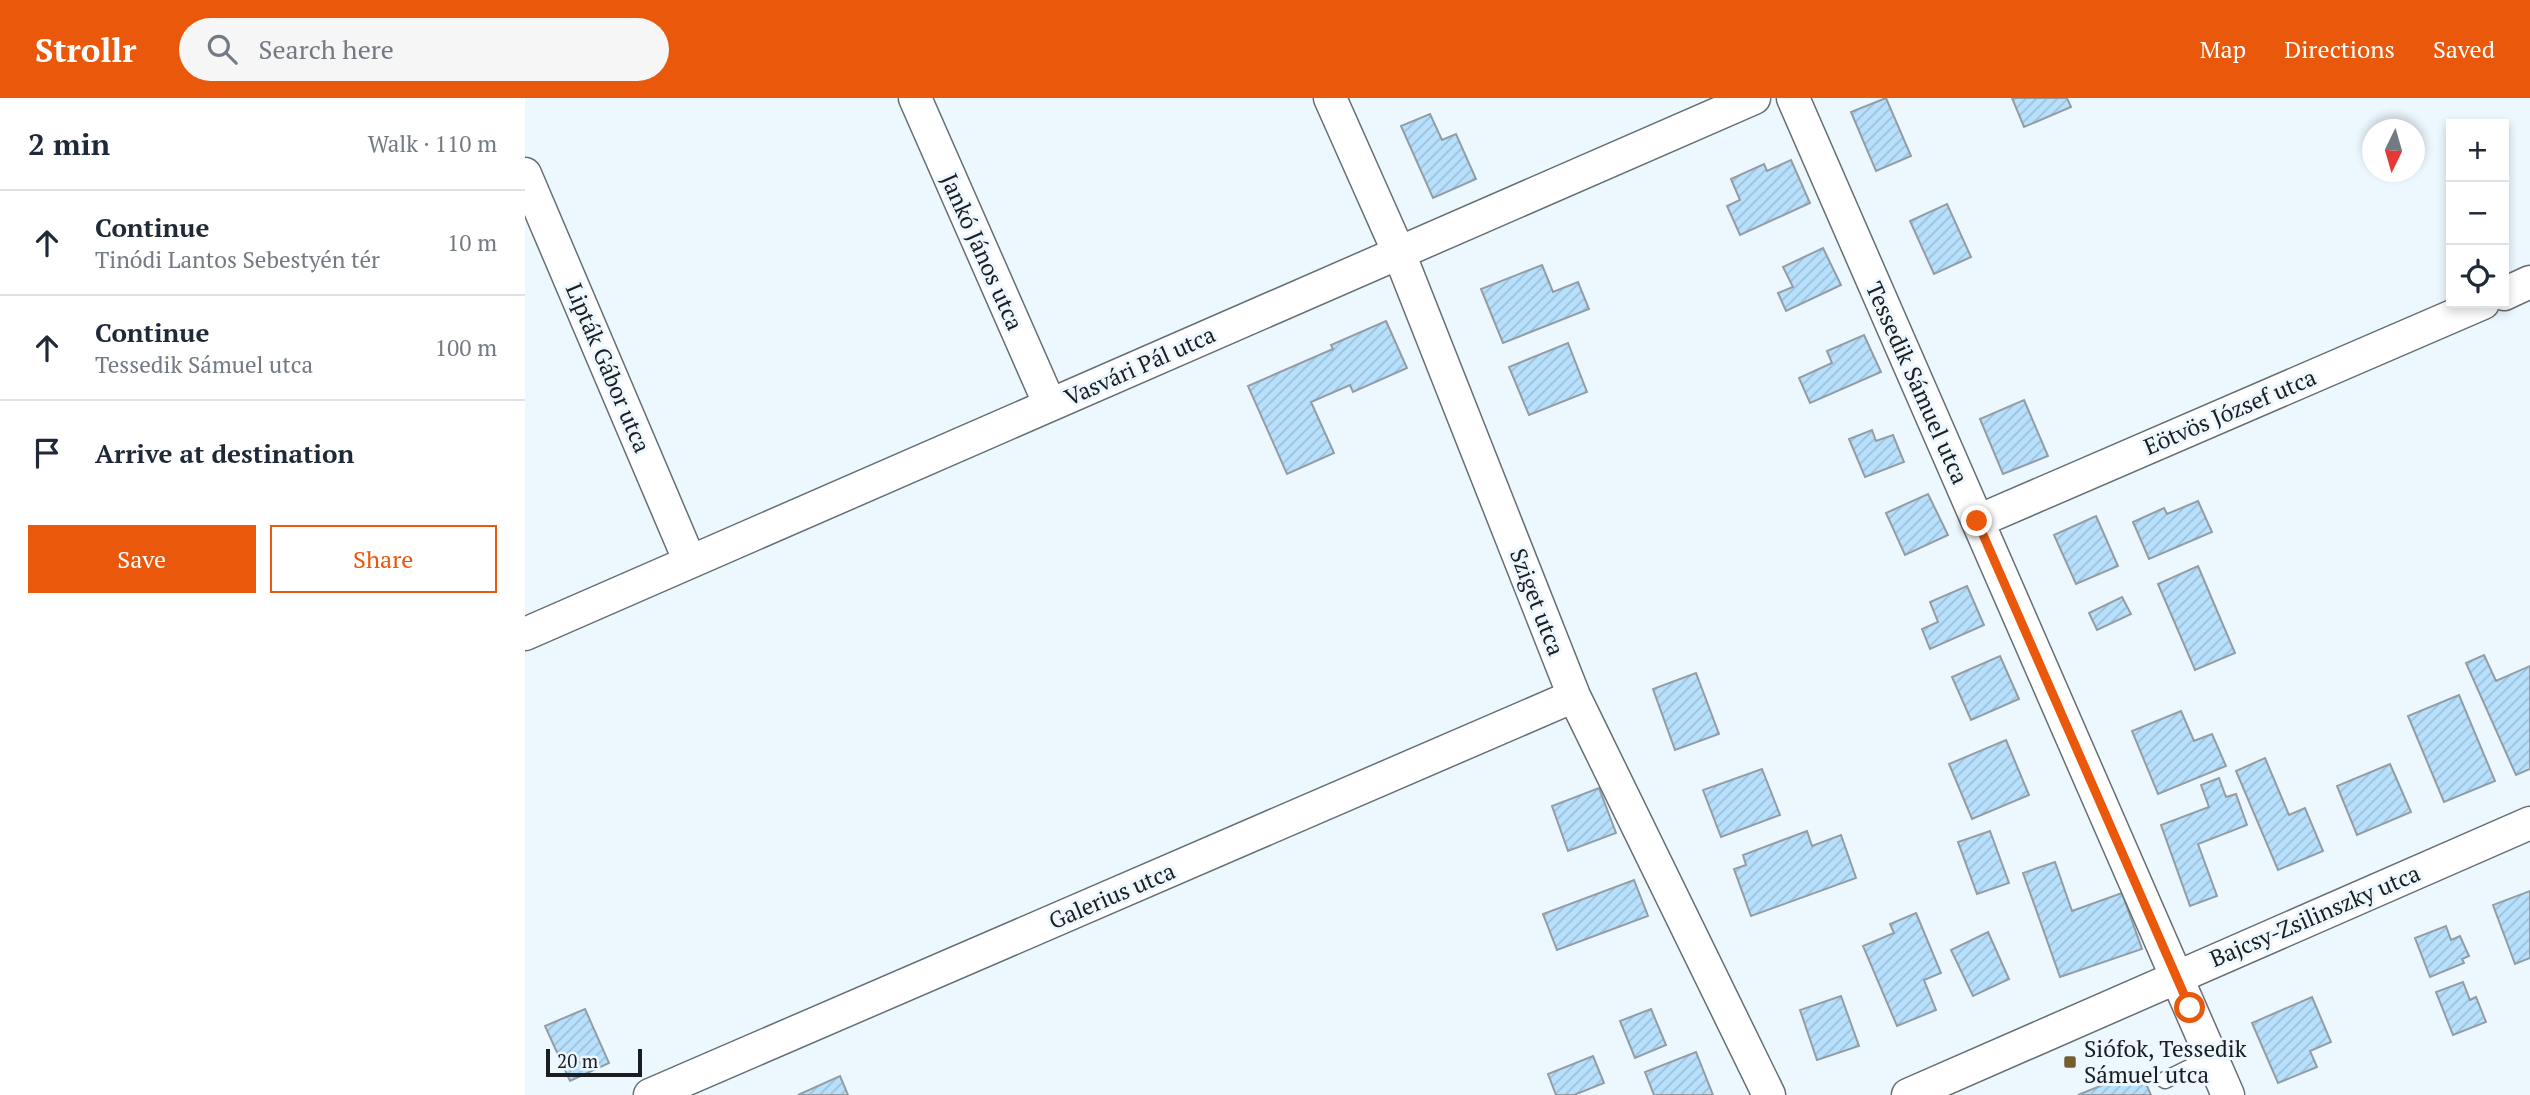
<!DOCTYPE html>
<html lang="en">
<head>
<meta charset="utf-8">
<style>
  body { margin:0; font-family:"PT Serif",serif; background:#f6f6f7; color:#1f2937 }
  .controls { position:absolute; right:21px; top:21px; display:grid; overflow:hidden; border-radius:0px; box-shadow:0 4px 10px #0003 }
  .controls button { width:63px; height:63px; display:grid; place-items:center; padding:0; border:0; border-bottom:2px solid #e0e1e3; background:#fff; color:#1f2937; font:35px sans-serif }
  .compass { position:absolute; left:1837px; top:21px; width:63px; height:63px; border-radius:50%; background:#fff; box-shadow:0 4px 10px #0003; rotate:185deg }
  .scale { position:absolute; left:21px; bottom:18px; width:96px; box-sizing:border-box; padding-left:7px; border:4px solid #1b1e21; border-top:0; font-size:19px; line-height:24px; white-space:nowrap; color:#1b1e21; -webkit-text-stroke:5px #edf7fe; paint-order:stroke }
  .stop { position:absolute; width:21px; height:21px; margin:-16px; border:5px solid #ea580c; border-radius:50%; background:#fff }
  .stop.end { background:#ea580c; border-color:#fff; box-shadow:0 2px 7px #0008 }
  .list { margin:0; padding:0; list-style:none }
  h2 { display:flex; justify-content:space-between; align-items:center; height:91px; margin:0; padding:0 28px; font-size:30px }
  h2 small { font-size:23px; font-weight:400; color:#747a83 }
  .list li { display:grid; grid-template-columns:46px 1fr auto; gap:21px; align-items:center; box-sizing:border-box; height:105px; padding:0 28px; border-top:2px solid #e0e1e3 }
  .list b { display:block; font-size:26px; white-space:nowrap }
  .list p { margin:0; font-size:23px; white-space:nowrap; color:#747a83 }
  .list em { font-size:23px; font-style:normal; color:#747a83 }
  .actions { display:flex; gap:14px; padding:21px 28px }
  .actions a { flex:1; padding:16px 0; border:2px solid #ea580c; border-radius:0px; text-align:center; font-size:24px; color:#ea580c }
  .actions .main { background:#ea580c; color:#fff }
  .icon { flex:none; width:38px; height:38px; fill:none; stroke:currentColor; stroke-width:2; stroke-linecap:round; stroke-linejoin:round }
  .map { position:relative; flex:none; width:2005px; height:997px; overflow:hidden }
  header { display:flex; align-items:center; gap:42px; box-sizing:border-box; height:98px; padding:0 35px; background:#ea580c; color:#fff }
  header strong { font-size:33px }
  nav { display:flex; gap:38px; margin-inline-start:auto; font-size:24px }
  .search { width:490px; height:63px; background:#f6f6f7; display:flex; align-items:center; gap:18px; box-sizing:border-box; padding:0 24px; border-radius:38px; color:#747a83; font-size:26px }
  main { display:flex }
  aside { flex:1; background:#fff }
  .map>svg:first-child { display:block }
  .building { fill:url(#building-hatch); stroke:#949da3; stroke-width:2 }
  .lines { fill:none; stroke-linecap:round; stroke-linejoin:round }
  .service-casing { stroke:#666f74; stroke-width:19 }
  .minor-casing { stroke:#666f74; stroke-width:35 }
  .service { stroke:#fff; stroke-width:16 }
  .minor { stroke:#fff; stroke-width:32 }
  .route { stroke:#ea580c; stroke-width:9 }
  .poi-dot { fill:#755e2e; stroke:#edf7fe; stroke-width:2.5 }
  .labels { text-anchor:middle; stroke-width:6; stroke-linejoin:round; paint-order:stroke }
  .street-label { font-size:23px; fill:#1b1e21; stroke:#edf7fe }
  .poi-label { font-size:23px; fill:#1b1e21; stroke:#edf7fe; text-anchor:start }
</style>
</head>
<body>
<header>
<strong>Strollr</strong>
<div class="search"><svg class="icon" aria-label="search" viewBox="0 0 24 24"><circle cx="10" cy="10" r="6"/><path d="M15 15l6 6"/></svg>Search here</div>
<nav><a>Map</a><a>Directions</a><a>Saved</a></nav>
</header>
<main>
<aside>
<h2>2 min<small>Walk · 110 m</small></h2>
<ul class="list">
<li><svg class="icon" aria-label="ahead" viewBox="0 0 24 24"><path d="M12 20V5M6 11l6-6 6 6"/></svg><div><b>Continue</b><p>Tinódi Lantos Sebestyén tér</p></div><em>10 m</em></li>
<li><svg class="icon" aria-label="ahead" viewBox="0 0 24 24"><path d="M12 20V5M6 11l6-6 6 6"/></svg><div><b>Continue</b><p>Tessedik Sámuel utca</p></div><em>100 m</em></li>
<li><svg class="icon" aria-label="arrive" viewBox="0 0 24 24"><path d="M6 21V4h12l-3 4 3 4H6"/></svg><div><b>Arrive at destination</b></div></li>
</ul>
<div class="actions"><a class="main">Save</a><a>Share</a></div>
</aside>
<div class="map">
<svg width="2005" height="997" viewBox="0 0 2005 997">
  <defs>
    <pattern id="building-hatch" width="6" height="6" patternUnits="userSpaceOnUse" patternTransform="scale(1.75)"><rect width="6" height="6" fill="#b7e0fd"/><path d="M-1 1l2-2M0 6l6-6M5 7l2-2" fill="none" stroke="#9dc0d9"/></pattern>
  </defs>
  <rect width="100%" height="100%" fill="#edf7fe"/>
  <!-- building -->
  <path class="building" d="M1361,0L1386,58L1351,73L1326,14Z
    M1487,0H1542L1546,9L1499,29Z
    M905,16L917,42L931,36L951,81L908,100L876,28Z
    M1266,62L1285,105L1215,137L1202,108L1215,102L1206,81L1239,66L1242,73Z
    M1422,106L1446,159L1409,176L1385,123Z
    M1298,150L1316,187L1261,213L1253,195L1268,189L1258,169Z
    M1017,167L1028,194L1053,184L1064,211L978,245L956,191Z
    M861,223L882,270L828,294L825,287L786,304L809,355L762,376L723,288L808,251L806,247Z
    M1339,237L1356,274L1285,305L1274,280L1307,265L1302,253Z
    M1043,245L1062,294L1004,317L984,269Z
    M1499,302L1523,358L1478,376L1455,321Z
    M1347,332L1351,343L1368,337L1379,364L1340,379L1324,341Z
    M1403,396L1423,437L1380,457L1361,415Z
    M1673,403L1687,434L1624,461L1608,424L1639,410L1642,416Z
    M1571,418L1593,468L1551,486L1529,437Z
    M1673,468L1710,555L1670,572L1633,486Z
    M1442,488L1459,527L1405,551L1397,531L1413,524L1405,504Z
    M1597,499L1606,516L1572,532L1564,515Z
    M1959,557L1971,583L2005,568V671L1991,677L1941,565Z
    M1475,558L1494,601L1446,622L1427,579Z
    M1171,575L1194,636L1150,652L1128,591Z
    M1934,597L1970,683L1919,704L1883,618Z
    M1656,613L1669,643L1687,636L1701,668L1633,696L1607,633Z
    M1481,642L1504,697L1447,721L1424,666Z
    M1740,660L1764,717L1780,710L1798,753L1753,772L1711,673Z
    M1865,666L1886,714L1832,737L1812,688Z
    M1237,671L1255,717L1196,739L1178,692Z
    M1694,680L1701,699L1711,696L1722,727L1673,746L1692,798L1665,808L1636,727L1684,709L1676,687Z
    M1074,690L1091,735L1043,753L1027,708Z
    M1282,733L1287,748L1316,737L1331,780L1226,818L1209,771L1221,767L1218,757Z
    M1465,733L1484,785L1452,796L1433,744Z
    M1530,764L1547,813L1597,795L1617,851L1535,879L1498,775Z
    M1109,782L1123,818L1032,852L1018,816Z
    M2005,793V860L1990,866L1968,807Z
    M1391,815L1416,875L1399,882L1411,912L1372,928L1338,848L1369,835L1365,826Z
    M1921,828L1926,842L1935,838L1944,858L1937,861L1939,865L1905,879L1890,840Z
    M1463,834L1484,881L1448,898L1426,852Z
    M1938,884L1945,902L1951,899L1961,924L1928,937L1911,894Z
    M1316,898L1334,948L1292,962L1275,912Z
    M1787,899L1806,944L1785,953L1792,969L1753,985L1727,925Z
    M60,911L84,965L45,983L20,928Z
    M1126,911L1141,947L1110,960L1095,923Z
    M1171,954L1188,997H1129L1120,974Z
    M1068,958L1079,985L1049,997H1031L1023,976Z
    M1615,972L1626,997H1553Z
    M315,978L323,997H273Z"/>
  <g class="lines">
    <defs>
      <path id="service" d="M1640,982L1687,959"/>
      <path id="minor" d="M390,0L525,307
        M805,0L874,155L1049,598L1244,997
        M1268,0L1703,997
        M0,76L165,464
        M1979,196L2005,184
        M1453,423L1958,205
        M0,536L1229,0
        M125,997L1049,598
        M1383,997L2005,725"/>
    </defs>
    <!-- service casing -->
    <use href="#service" class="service-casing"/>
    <!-- minor casing -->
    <use href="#minor" class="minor-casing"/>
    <!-- service -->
    <use href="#service" class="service"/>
    <!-- minor -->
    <use href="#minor" class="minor"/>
  </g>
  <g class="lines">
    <!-- route -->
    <path class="route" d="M1452,423L1665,910"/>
  </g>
  <!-- markers -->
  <rect class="poi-dot" x="1538" y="957" width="14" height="14" rx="3.5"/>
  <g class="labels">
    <!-- street labels -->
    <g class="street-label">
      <text transform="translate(457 154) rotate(66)" y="8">Jankó János utca</text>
      <text transform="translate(615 268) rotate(-24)" y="8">Vasvári Pál utca</text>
      <text transform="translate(83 270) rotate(67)" y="8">Lipták Gábor utca</text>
      <text transform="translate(1392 285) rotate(66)" y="8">Tessedik Sámuel utca</text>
      <text transform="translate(1705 314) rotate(-23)" y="8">Eötvös József utca</text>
      <text transform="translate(1012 504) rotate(69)" y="8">Sziget utca</text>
      <text transform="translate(587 798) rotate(-23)" y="8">Galerius utca</text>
      <text transform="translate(1790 818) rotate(-23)" y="8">Bajcsy-Zsilinszky utca</text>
    </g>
    <!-- poi labels -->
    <g class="poi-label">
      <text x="1559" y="959">Siófok, Tessedik<tspan x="1559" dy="26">Sámuel utca</tspan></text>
    </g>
  </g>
</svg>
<div class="controls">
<button>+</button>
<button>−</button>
<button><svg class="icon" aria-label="locate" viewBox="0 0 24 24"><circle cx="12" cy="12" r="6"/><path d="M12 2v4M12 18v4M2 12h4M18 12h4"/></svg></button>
</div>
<svg class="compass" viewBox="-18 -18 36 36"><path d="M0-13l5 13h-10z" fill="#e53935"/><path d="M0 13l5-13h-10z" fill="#747a83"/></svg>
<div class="scale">20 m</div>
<div class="stop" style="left:1665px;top:910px"></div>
<div class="stop end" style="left:1452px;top:423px"></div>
</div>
</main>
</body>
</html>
